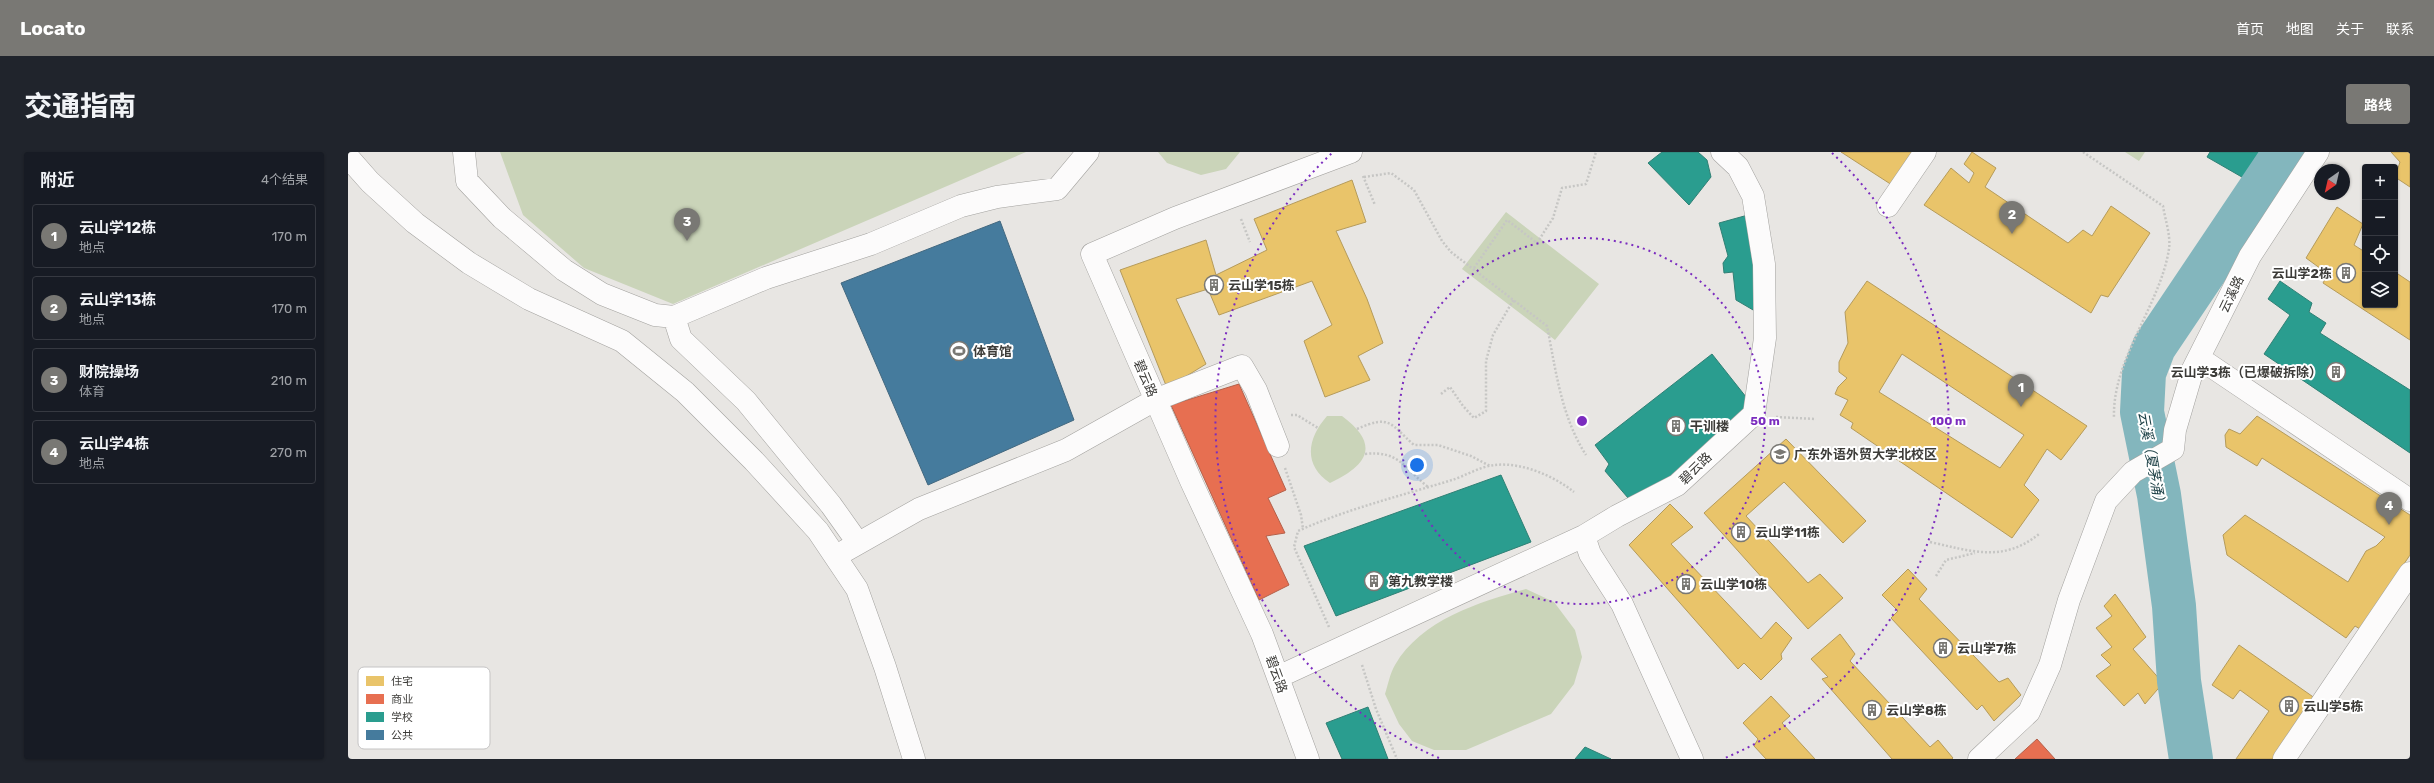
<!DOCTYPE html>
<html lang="zh">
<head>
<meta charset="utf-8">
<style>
  body { margin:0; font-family:Rubik,"Noto Sans SC",sans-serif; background:#20242c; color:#f1f3f6 }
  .controls { position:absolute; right:12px; top:12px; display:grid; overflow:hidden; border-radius:4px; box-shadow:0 1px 3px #0004 }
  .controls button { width:36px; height:36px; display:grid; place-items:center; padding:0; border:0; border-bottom:1px solid #363941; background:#171b24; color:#f1f3f6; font:20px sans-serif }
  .compass { position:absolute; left:1966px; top:12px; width:36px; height:36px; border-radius:50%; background:#171b24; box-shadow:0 1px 3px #0004; rotate:214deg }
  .you { position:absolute; left:1069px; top:313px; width:14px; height:14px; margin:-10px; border:3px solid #fff; border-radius:50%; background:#1a73e8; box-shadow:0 0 0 6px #1a73e833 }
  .badge { display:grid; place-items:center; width:26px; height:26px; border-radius:50%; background:#797874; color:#fff; font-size:13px; font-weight:700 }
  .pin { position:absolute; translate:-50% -33px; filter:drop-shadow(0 1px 2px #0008) }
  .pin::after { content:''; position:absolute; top:21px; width:14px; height:12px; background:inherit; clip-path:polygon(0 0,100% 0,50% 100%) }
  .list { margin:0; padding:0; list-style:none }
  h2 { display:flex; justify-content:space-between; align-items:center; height:52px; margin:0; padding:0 16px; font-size:17px }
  h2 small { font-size:13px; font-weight:400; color:#9ea1a6 }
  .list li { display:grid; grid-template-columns:26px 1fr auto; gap:12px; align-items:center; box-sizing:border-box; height:64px; margin:0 8px 8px; padding:0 8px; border:1px solid #363941; border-radius:4px }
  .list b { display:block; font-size:15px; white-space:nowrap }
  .list p { margin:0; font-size:13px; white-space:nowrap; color:#9ea1a6 }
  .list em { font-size:13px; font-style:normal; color:#9ea1a6 }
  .icon { flex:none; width:22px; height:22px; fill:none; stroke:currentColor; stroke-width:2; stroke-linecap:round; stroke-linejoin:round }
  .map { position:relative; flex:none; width:2062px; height:607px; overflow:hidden; border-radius:4px }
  header { display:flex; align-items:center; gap:24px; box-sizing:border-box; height:56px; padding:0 20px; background:#797874; color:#fff }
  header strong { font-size:19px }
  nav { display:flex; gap:22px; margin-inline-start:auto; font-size:14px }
  .intro { display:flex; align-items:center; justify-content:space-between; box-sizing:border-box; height:96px; padding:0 24px }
  h1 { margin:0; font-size:28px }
  .button { padding:10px 18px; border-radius:4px; background:#797874; color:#fff; font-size:14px; font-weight:700 }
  main { display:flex; gap:24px; padding:0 24px }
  aside { flex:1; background:#171b24; border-radius:4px; box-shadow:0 1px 3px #0004 }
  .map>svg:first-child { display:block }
  .green { fill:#cad4b9 }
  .homes { fill:#e9c46a; stroke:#b59b5b; fill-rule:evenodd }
  .shops { fill:#e76f51; stroke:#b4604a }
  .schools { fill:#2a9d8f; stroke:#308075 }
  .public { fill:#457b9d; stroke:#43687f }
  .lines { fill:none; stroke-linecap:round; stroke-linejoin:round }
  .river { stroke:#83b6bd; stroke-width:44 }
  .minor-casing { stroke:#a3a29f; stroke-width:23 }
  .path { stroke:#c6c6c4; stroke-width:2.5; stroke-dasharray:2 2; stroke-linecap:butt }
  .minor { stroke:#fcfbfb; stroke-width:22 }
  .ring { fill:none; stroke:#7b2cbf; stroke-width:2; stroke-dasharray:2 4 }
  .labels { text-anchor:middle; stroke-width:4; stroke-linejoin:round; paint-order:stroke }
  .poi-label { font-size:13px; font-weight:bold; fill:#3d3c39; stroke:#fff; text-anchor:start }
  .street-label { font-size:13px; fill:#3d3c39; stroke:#fff }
  .water-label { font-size:14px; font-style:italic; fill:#193d43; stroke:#fff }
  .key { fill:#fff; stroke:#c5c4c4; stroke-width:1 }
  .key-label { font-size:11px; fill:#3d3c39 }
  .centre { fill:#7b2cbf; stroke:#fff; stroke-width:2 }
  .ring-label { font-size:12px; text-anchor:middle; font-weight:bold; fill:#7b2cbf; stroke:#fff; stroke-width:4; stroke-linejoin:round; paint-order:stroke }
</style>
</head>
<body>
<header>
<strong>Locato</strong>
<nav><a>首页</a><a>地图</a><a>关于</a><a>联系</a></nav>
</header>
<div class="intro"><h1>交通指南</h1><a class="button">路线</a></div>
<main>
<aside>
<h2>附近<small>4个结果</small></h2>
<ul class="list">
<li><span class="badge">1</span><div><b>云山学12栋</b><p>地点</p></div><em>170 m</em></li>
<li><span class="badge">2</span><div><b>云山学13栋</b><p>地点</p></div><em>170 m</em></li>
<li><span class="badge">3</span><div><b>财院操场</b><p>体育</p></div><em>210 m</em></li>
<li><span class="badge">4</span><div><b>云山学4栋</b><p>地点</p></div><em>270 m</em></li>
</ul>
</aside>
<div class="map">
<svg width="2062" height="607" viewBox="0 0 2062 607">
  <rect width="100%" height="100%" fill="#e8e6e3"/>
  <!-- green -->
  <path class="green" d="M152,0H678L325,152L236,116L175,63Z
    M810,0H892L878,17L853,23L819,11Z
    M1777,0H1797L1791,9Z
    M1158,60L1251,132L1207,188L1114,117Z
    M979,264H994C1032,292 1021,313 982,331C955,313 959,287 979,264Z
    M1178,437L1206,450L1227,478L1234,505L1226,532L1203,562L1118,598H1086L1064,589L1051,572L1037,542C1040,533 1042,521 1047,513C1073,468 1131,450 1178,437Z"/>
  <!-- homes -->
  <path class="homes" d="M1493,0H1567L1544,33Z
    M1624,0L1648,16L1637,35L1720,91L1735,78L1744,84L1763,54L1802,81L1760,145L1753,143L1743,161L1576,53L1603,16L1621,31L1626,21L1616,12Z
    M2043,0H2062V35L2047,25L2052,10Z
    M1004,28L1018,70L988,79L1019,147L1035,191L1010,204L1022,228L977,245L956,189L984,173L964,129L871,163L860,137L828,147L858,212L819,236L772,118L858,88L868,123L919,98L906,67Z
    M1989,55L2015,72L2006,93L2017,100V153H2047V120L2062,130V188L1975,131L1980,122L1958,106Z
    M1519,129L1739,274L1713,308L1699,297L1676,333L1691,348L1664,386L1503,276L1505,271L1492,263L1500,248L1487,242L1490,235L1499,226L1491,220V210L1500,191L1497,160ZM1554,202L1676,283L1652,316L1531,240Z
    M1909,264L2062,363V403L2012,477L2007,474L1998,486L1879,403L1875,383L1897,363L2000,430L2018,399L2028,394L2037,385L1914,306L1909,314L1878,295L1877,283L1881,277L1892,282Z
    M1438,287L1518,369L1495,391L1436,330L1398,364L1460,431L1472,422L1495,446L1460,477L1356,361Z
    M1322,352L1345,375L1323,392L1413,487L1428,470L1444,486L1433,502L1434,507L1413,528L1396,511L1390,517L1281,393Z
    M1560,417L1579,437L1571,447L1651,530L1660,526L1673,543L1646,569L1634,553L1629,558L1543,466L1550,459L1534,443Z
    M1767,442L1798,485L1785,497L1815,531L1797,552L1790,541L1776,554L1748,524L1763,513L1753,503L1764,495L1748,476L1764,464L1756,454Z
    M1492,482L1507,502L1502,509L1582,595L1590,588L1605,606L1604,607H1544L1474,527L1480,525L1463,507Z
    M1891,493L1971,549L1935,607H1888L1921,559L1892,538L1885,547L1864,533Z
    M1423,544L1442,564L1434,571L1467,607H1418L1406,594L1410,587L1395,571Z"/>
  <!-- shops -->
  <path class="shops" d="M891,232L938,338L920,346L937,381L918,384L941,433L911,448L823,253Z
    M1689,587L1707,607H1667Z"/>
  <!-- schools -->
  <path class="schools" d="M1314,0H1350L1359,8L1363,25L1341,53L1300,11Z
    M1862,0H1926L1906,32L1859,5Z
    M1400,63L1412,162L1388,148L1385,120L1376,121L1375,111L1380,104L1371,71Z
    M1932,129L1964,151L1961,160L1978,171L1972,181L2062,238V301L1916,202L1942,163L1920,147Z
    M1364,202L1406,255L1292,360L1257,319L1261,312L1247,293Z
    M1153,323L1183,390L988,464L956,394Z
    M1020,555L1040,607H994L978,571Z
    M1237,595L1263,607H1227Z"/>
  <!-- public -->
  <path class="public" d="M652,69L726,268L580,333L493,131Z"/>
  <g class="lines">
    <!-- river -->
    <path class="river" d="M1843,607L1831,529L1826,454L1811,343L1794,260L1796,221L1806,195L1937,0"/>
    <defs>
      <path id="minor" d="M116,0L119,29L154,66L216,118L254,142L307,163L326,165L418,126L523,92L613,54L649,45L709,37L740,0
        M0,5L22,30L67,71L121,111L181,147L274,189L337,240L406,309L470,379L509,437L537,515L566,607
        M1540,54L1577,0
        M326,165L333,187L398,249L483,353L510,391
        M1851,206L2062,348
        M488,404L571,357L718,298L807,248L894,214L908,238L930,294
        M930,525L1236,384
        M960,607L914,482L843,329L744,102L827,66L1003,0
        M1344,607L1274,452L1242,402L1236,384L1269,364L1329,333L1406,262L1417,186L1416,112L1405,44L1390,15L1374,0
        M1631,607L1681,560L1702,513L1721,448L1758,349L1785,320L1825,297L1827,278L1845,217L1902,104L1970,0
        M1936,607L2062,421"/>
    </defs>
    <!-- minor casing -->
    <use href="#minor" class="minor-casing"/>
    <!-- path -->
    <path class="path" d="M1735,0L1815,54C1817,67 1823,84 1821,97C1812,154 1764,207 1766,266
      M1015,24L1027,53
      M1016,25L1043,21L1066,38L1094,89L1103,100L1199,174C1208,219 1213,264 1238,303
      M893,67L902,90
      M1126,116L1159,68L1189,91L1205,66L1214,36L1238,32L1248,0
      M1093,242L1102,235L1115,254L1126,266L1138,259V209L1145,183L1166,147
      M943,263H949L970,276
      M1428,265L1468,267
      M1009,277C1043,262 1042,272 1066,293H1090L1123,304L1142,314
      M1017,302C1051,298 1056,316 1080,335
      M937,316L953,363L955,377
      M1582,390C1623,399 1655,411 1691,382
      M1588,424L1598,408L1627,401
      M981,475L946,395L950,379C999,357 1052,344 1104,328C1117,324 1133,314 1147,313C1174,310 1206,324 1226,340
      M1014,513L1028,557L1049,607"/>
    <!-- minor -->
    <use href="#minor" class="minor"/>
  </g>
  <!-- distance rings -->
  <g class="ring">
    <circle cx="1234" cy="269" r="183"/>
    <path d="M1091 606A366 366 0 0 1 984 1M1484 1A366 366 0 0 1 1377 606"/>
  </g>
  <!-- icons -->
  <defs>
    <symbol id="building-ring" viewBox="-11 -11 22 22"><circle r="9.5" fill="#fff" stroke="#797874" stroke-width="1.5"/><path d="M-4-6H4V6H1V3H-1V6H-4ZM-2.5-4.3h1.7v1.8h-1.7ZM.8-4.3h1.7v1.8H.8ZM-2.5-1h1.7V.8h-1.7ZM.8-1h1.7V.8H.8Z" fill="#797874"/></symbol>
    <symbol id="stadium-ring" viewBox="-11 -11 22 22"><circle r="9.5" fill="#fff" stroke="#797874" stroke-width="1.5"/><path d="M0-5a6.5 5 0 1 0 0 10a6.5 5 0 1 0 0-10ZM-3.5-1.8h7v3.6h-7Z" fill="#797874"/></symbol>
    <symbol id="university-ring" viewBox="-11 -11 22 22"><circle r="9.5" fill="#fff" stroke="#797874" stroke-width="1.5"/><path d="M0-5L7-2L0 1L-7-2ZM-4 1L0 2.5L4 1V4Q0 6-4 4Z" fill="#797874"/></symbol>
  </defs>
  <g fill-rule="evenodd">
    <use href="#building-ring" x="1987" y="110" width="22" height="22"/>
    <use href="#building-ring" x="855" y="122" width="22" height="22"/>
    <use href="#stadium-ring" x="600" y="188" width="22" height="22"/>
    <use href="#building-ring" x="1977" y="209" width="22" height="22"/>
    <use href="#building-ring" x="1317" y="263" width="22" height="22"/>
    <use href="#university-ring" x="1421" y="291" width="22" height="22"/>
    <use href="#building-ring" x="1382" y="369" width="22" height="22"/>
    <use href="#building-ring" x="1015" y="418" width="22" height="22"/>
    <use href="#building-ring" x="1327" y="421" width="22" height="22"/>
    <use href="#building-ring" x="1584" y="485" width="22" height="22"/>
    <use href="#building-ring" x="1930" y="543" width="22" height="22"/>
    <use href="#building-ring" x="1513" y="547" width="22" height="22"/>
  </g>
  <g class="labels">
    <!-- poi labels -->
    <g class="poi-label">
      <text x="1984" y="126" text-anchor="end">云山学2栋</text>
      <text x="880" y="138">云山学15栋</text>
      <text x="625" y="204">体育馆</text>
      <text x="1974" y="225" text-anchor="end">云山学3栋（已爆破拆除）</text>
      <text x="1342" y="279">干训楼</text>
      <text x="1446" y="307">广东外语外贸大学北校区</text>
      <text x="1407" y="385">云山学11栋</text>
      <text x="1040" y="434">第九教学楼</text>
      <text x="1352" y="437">云山学10栋</text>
      <text x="1609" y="501">云山学7栋</text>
      <text x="1955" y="559">云山学5栋</text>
      <text x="1538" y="563">云山学8栋</text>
    </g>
    <!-- street labels -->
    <g class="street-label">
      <text transform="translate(1883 142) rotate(-64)" y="5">云溪路</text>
      <text transform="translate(798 226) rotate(67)" y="5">碧云路</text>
      <text transform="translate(1347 316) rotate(-44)" y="5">碧云路</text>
      <text transform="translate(929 522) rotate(70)" y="5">碧云路</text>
    </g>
    <!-- water labels -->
    <g class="water-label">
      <text transform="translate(1804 308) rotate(80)" y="5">云溪（夏茅涌）</text>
    </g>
  </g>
  <!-- legend -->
  <rect x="10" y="515" width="132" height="82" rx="6" class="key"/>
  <rect x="18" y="524" width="18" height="10" fill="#e9c46a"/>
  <rect x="18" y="542" width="18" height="10" fill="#e76f51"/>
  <rect x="18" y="560" width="18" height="10" fill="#2a9d8f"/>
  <rect x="18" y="578" width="18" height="10" fill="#457b9d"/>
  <g class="key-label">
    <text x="43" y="533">住宅</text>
    <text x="43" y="551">商业</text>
    <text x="43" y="569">学校</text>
    <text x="43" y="587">公共</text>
  </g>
  <circle cx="1234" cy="269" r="6" class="centre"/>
  <g class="ring-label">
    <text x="1417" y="273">50 m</text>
    <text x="1600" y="273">100 m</text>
  </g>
</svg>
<div class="controls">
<button>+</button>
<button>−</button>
<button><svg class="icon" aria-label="locate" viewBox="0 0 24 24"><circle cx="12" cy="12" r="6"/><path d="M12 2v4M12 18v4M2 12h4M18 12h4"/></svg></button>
<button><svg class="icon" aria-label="layers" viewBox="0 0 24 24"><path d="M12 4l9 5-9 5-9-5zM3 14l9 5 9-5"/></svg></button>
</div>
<svg class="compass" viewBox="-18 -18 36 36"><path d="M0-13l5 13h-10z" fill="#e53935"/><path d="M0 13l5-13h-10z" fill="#9ea1a6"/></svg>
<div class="you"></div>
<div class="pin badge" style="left:1673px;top:255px">1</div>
<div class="pin badge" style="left:1664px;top:82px">2</div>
<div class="pin badge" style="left:339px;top:89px">3</div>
<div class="pin badge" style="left:2041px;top:373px">4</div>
</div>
</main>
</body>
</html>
